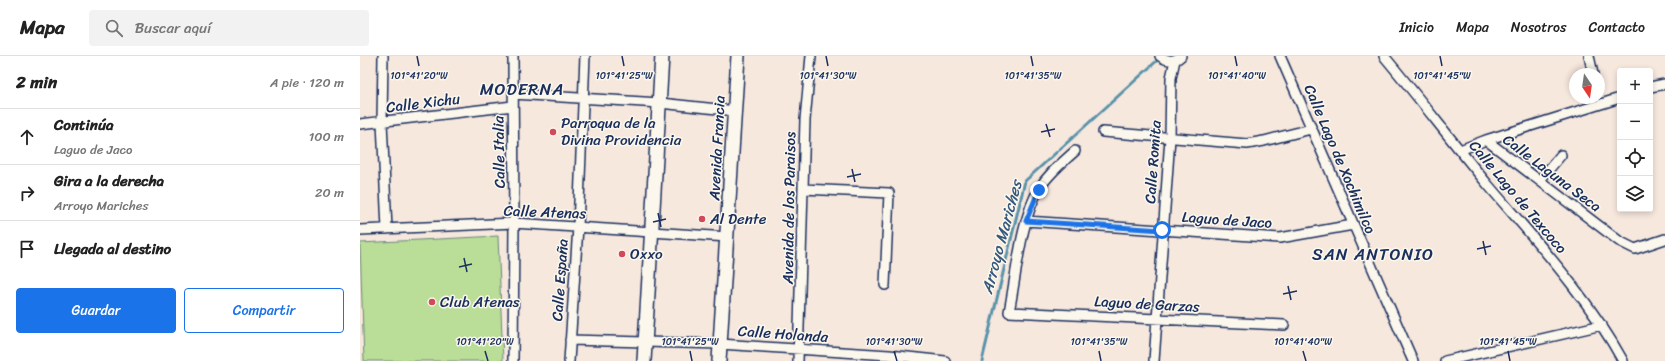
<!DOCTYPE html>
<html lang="es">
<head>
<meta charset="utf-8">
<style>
  body { margin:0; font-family:Sriracha,sans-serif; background:#f2f2f2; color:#222 }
  .controls { position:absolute; right:12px; top:12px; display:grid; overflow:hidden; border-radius:4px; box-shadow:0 2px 6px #0003 }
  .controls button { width:36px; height:36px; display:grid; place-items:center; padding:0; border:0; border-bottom:1px solid #e0e0e0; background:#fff; color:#222; font:20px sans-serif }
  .compass { position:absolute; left:1209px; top:12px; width:36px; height:36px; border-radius:50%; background:#fff; box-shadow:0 2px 6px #0003; rotate:167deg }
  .stop { position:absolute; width:12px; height:12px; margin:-9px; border:3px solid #1a73e8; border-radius:50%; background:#fff }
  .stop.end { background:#1a73e8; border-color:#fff; box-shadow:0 1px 4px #0008 }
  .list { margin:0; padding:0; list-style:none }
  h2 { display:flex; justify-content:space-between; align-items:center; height:52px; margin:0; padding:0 16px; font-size:17px }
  h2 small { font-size:13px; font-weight:400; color:#767676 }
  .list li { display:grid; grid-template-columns:26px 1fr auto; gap:12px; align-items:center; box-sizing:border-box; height:56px; padding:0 16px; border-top:1px solid #e0e0e0 }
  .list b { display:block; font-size:15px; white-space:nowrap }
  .list p { margin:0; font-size:13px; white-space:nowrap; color:#767676 }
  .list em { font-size:13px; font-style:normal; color:#767676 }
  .actions { display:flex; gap:8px; padding:12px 16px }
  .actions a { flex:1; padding:9px 0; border:1px solid #1a73e8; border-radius:4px; text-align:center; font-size:14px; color:#1a73e8 }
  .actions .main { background:#1a73e8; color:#fff }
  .icon { flex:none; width:22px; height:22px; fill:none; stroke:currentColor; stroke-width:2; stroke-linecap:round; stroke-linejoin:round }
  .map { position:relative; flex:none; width:1305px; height:305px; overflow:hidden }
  header { display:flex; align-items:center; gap:24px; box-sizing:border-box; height:56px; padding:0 20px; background:#fff; border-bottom:1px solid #e0e0e0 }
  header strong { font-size:19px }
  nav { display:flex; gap:22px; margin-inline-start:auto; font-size:14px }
  .search { width:280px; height:36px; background:#f2f2f2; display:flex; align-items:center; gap:10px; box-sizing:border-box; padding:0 14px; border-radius:4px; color:#767676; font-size:15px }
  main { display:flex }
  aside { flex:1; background:#fff }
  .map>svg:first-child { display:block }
  .green { fill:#badd97; stroke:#6a867a }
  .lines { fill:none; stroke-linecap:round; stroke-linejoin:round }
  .stream { stroke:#5992a9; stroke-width:3 }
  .street-casing { stroke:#1b2f5e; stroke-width:12 }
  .secondary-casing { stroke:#1b2f5e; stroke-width:16 }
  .street { stroke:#fbf7ec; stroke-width:9 }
  .secondary { stroke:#fbf7ec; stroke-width:13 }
  .route { stroke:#1a73e8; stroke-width:5 }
  .ticks { fill:none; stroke:#1b2f5e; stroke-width:1.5 }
  .poi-dot { fill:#d1495b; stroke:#fbf7ec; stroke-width:1.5 }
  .labels { text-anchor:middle; stroke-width:3; stroke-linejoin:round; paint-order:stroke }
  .street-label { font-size:15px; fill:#1b2f5e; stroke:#fbf7ec }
  .poi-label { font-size:15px; fill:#1b2f5e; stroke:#fbf7ec; text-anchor:start }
  .water-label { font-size:16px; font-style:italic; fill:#35587d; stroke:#fbf7ec }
  .quarter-label { font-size:17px; letter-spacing:1px; fill:#1b2f5e; stroke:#fbf7ec }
  .ticks-label { font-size:10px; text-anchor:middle; fill:#1b2f5e; stroke:#fbf7ec; stroke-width:3; stroke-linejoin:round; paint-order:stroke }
</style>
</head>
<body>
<header>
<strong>Mapa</strong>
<div class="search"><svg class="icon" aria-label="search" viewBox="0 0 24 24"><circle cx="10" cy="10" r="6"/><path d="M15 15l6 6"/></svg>Buscar aquí</div>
<nav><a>Inicio</a><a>Mapa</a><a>Nosotros</a><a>Contacto</a></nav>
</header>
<main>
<aside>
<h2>2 min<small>A pie · 120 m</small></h2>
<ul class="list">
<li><svg class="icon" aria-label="ahead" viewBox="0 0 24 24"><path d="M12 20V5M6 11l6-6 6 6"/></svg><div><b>Continúa</b><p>Laguo de Jaco</p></div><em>100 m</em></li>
<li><svg class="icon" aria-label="right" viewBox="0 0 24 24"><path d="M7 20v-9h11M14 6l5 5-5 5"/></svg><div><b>Gira a la derecha</b><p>Arroyo Mariches</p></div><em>20 m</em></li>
<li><svg class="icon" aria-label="arrive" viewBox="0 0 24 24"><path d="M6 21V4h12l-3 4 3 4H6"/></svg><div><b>Llegada al destino</b></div></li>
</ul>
<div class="actions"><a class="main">Guardar</a><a>Compartir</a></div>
</aside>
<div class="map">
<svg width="1305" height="305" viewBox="0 0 1305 305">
  <rect width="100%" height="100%" fill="#f7e8de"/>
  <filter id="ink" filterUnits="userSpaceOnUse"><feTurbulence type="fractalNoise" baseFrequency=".025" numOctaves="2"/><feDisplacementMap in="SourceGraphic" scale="8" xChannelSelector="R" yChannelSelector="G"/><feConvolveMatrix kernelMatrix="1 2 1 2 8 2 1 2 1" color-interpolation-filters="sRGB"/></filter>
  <g filter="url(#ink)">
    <!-- green -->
    <path class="green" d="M138,180L143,305H4L0,187Z"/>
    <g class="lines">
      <!-- stream -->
      <path class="stream" d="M622,305L665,125L801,1"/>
      <defs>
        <path id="street" d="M23,0L22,66L27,173
          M800,0C806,5 815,6 821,0
          M920,0L1053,305
          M1024,0C1060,43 1093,87 1129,130C1176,185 1228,241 1263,305
          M1229,0L1233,18
          M1290,31L1305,28
          M153,38L300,47L376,55
          M0,68L153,50
          M743,76L887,88L904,85L951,73
          M1126,84L1259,185L1275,193L1305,183
          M1100,94L1126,84L1260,42
          M715,95C702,107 688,118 679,133C661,162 656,221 649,256L924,269
          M1180,124L1201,99
          M443,133L529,137L525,229
          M666,165L920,182L993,169
          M0,174L154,167L368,181
          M210,284L360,288L529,299L585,305
          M153,305L154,167L153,0
          M209,305L218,171L225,0
          M438,305L445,64L451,0
          M794,305L810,82L811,22L815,4
          M1085,305L1242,269"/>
        <path id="secondary" d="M284,305L302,0
          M359,305L378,0"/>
      </defs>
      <!-- street casing -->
      <use href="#street" class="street-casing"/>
      <!-- secondary casing -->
      <use href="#secondary" class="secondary-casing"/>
      <!-- street -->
      <use href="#street" class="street"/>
      <!-- secondary -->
      <use href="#secondary" class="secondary"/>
    </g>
  </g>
  <g class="lines" filter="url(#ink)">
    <!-- route -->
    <path class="route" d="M679,134L666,165L802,174"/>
  </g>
  <!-- ticks -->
  <path class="ticks" d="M57,0L59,10M262,0L264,10M466,0L468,10M671,0L673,10M875,0L877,10M1080,0L1082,10M686,68L690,81M681,76L695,73M492,113L495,126M487,121L501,118M298,157L301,171M293,166L306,163M1123,185L1126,199M1117,193L1131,190M104,202L107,216M99,211L112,208M928,230L931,244M923,238L937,235M125,295L128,305M330,295L332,305M534,295L537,305M739,295L741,305M943,295L946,305M1148,295L1150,305"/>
  <!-- markers -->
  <g class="poi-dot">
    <circle cx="193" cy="76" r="4"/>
    <circle cx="342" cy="163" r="4"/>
    <circle cx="262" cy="198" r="4"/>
    <circle cx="72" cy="246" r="4"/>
  </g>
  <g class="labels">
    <!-- street labels -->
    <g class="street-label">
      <text transform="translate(63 47) rotate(-7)" y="5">Calle Xichu</text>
      <text transform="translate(357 92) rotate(-87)" y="5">Avenida Francia</text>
      <text transform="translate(139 96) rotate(-91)" y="5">Calle Italia</text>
      <text transform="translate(980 103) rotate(67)" y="5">Calle Lago de Xochimilco</text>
      <text transform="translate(793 106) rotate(-86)" y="5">Calle Romita</text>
      <text transform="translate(1192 117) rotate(37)" y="5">Calle Laguna Seca</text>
      <text transform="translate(1158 141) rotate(50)" y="5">Calle Lago de Texcoco</text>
      <text transform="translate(429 152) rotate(-89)" y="5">Avenida de los Paraisos</text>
      <text transform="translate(185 156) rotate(2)" y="5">Calle Atenas</text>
      <text transform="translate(867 164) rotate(4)" y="5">Laguo de Jaco</text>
      <text transform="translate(200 224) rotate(-86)" y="5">Calle España</text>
      <text transform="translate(787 248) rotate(3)" y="5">Laguo de Garzas</text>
      <text transform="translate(423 278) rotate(4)" y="5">Calle Holanda</text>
    </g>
    <!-- poi labels -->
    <g class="poi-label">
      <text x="201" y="72">Parroqua de la<tspan x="201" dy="17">Divina Providencia</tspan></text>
      <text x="350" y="168">Al Dente</text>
      <text x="270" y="203">Oxxo</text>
      <text x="80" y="251">Club Atenas</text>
    </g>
    <!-- water labels -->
    <g class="water-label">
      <text transform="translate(641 181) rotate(-75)" y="6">Arroyo Mariches</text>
    </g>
    <!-- quarter labels -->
    <g class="quarter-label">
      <text x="162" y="39">MODERNA</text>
      <text x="1013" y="204">SAN ANTONIO</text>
    </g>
  </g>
  <g class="ticks-label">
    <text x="59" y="23">101°41'20"W</text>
    <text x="264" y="23">101°41'25"W</text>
    <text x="468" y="23">101°41'30"W</text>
    <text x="673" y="23">101°41'35"W</text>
    <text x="877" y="23">101°41'40"W</text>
    <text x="1082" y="23">101°41'45"W</text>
    <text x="125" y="289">101°41'20"W</text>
    <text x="330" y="289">101°41'25"W</text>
    <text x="534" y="289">101°41'30"W</text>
    <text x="739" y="289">101°41'35"W</text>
    <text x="943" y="289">101°41'40"W</text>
    <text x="1148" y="289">101°41'45"W</text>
  </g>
</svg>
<div class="controls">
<button>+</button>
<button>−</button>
<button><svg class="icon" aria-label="locate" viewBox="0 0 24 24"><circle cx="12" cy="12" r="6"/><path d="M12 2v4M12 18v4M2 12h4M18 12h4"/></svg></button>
<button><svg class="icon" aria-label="layers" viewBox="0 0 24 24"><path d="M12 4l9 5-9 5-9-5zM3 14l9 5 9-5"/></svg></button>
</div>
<svg class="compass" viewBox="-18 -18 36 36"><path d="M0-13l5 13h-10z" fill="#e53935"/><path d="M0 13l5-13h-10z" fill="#767676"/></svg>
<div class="stop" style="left:802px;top:174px"></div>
<div class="stop end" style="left:679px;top:134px"></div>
</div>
</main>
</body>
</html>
